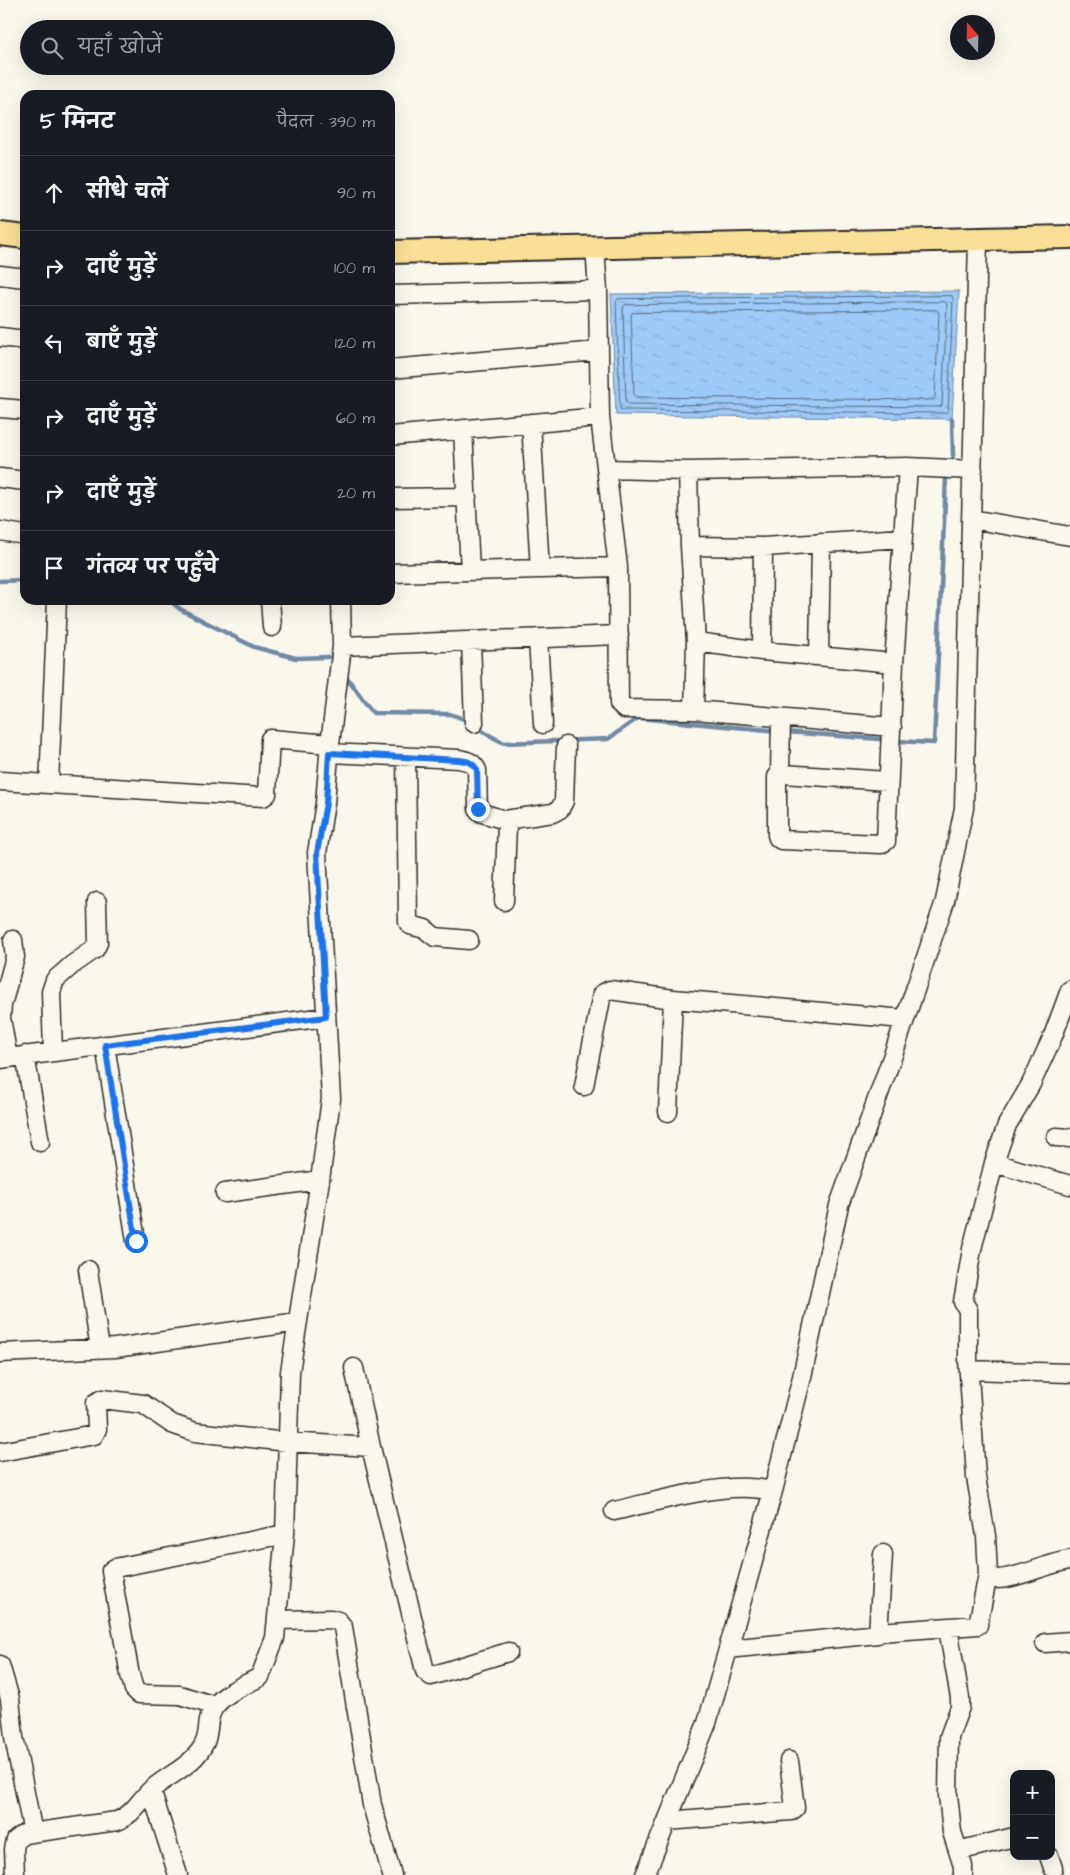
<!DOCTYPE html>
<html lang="hi">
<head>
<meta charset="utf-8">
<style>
  body { margin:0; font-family:"Architects Daughter","Playpen Sans Deva",sans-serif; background:#20242c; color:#f1f3f6 }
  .controls { position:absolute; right:15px; bottom:15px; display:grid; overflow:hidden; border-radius:10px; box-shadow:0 5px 20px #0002 }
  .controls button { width:45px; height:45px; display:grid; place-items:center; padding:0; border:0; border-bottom:1px solid #363941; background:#171b24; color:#f1f3f6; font:25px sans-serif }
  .compass { position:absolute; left:950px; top:15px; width:45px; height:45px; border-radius:50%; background:#171b24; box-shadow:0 5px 20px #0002; rotate:340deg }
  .stop { position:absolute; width:15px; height:15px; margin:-11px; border:4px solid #1a73e8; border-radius:50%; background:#fff }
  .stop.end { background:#1a73e8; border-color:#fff; box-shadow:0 1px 5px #0008 }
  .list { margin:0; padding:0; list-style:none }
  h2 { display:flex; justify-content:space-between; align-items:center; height:65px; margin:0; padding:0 20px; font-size:21px }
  h2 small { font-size:16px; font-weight:400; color:#9ea1a6 }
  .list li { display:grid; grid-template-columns:32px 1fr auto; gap:15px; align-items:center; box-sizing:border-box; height:75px; padding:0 20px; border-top:1px solid #363941 }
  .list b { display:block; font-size:19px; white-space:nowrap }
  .list em { font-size:16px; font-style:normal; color:#9ea1a6 }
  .icon { flex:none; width:28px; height:28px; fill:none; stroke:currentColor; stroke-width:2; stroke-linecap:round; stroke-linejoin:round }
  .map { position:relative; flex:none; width:1070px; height:1875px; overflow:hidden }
  .search { position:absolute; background:#171b24; box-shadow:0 5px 20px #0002; left:20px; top:20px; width:375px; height:55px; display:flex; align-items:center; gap:12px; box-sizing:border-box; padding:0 18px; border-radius:28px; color:#9ea1a6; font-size:19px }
  .panel { position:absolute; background:#171b24; box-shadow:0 5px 20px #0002; left:20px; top:90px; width:375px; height:515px; border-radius:15px }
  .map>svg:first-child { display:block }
  .water { fill:url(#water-ripples); stroke:#6f8aa5 }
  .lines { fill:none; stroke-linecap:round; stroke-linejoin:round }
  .shore { stroke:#596b7d; stroke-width:1 }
  .stream { stroke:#6f8aa5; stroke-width:4.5 }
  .minor-casing { stroke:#2b2b2b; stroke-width:21 }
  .major-casing { stroke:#2b2b2b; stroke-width:26 }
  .minor { stroke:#fbf7ec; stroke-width:18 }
  .major { stroke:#fbdf96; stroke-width:22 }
  .route { stroke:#1a73e8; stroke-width:6 }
</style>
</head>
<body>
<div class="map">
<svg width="1070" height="1875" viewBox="0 0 1070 1875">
  <defs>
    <pattern id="water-ripples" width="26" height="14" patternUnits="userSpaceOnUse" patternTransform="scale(1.25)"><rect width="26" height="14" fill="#9dcaf7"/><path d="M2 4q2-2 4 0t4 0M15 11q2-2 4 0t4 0" fill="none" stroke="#87aed4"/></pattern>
  </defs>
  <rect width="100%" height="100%" fill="#fbf7ec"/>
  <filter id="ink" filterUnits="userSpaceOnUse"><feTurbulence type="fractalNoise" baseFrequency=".02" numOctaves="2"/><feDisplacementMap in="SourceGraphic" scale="10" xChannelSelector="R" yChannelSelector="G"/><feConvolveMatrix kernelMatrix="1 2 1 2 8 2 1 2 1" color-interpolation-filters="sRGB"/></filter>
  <g filter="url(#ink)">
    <!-- water -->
    <path class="water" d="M959,291L952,419L616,415L611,294Z"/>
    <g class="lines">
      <!-- shore -->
      <path class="shore" d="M952,296L953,299L948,411L946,413L623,410L620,409L616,302L618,299Z
        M945,302L947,305L942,405L940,407L629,404L626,402L623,308L625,305Z
        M937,310L939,312L935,397L933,400L636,397L634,395L631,315L632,313Z"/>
      <!-- stream -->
      <path class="stream" d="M952,419L953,456
        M0,581L25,580
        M169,600L180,609L254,647L296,658L328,657
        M345,675L373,713L450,714L469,721
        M475,726L487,734L504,743L608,739L638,718L778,731
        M786,732L879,739
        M896,741L934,743L946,478"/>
      <defs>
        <path id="minor" d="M595,247L598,290L600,417L618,567L619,704L624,709L694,710L892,727
          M0,275L25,278
          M390,295L598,290
          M0,337L25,340
          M390,369L598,351
          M0,408L25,410
          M531,423L540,569
          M463,429L470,571
          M390,436L600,417
          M606,469L688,471L908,467L973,470
          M688,471L690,546L696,642L694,710
          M0,478L25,481
          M390,498L467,497
          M971,519L1070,536
          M0,531L25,535
          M690,546L763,547L903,538
          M390,573L618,567
          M270,600L272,627
          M538,638L543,724
          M471,641L474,723
          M696,642L762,651L894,663
          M342,646L619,635
          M762,651L763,547
          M819,656L821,543
          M329,753L459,759C468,761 473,762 477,770L478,809L482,813L505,820L507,825L504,901
          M406,757L408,922L410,925L425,929L435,937L469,940
          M780,775L781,718
          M0,781L263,797L267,794L270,739L330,744
          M887,781L783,774L777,777V835L778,838L781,840L881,844L886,841L894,663L908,467
          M49,784L57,600
          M505,820L553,813L560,809L564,801L566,746
          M1070,990L1053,1036L1031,1084L1007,1125L994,1163L972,1249L963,1302L968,1310V1360L976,1477L986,1536L988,1574L990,1578C1007,1584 1050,1562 1070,1560
          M105,1045L136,1241
          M53,1052L51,992L55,980L72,965L95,949L98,943L97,902
          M25,1055L40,1142
          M8,1058L1,1018L2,1005L15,957L13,940
          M0,1059L326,1017
          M584,1086L602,994L610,990L673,999L904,1019
          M668,1112L673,999
          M1056,1137L1070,1138
          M994,1163L1070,1185
          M225,1193L320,1180
          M88,1270L100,1349
          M0,1353L115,1348L298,1322
          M354,1368L371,1447L425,1671L431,1676L508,1652
          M969,1370L1070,1373
          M0,1452L94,1435L97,1429L96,1403L102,1399L143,1404L172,1424L195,1432L287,1442L371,1447
          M614,1511C654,1502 709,1486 750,1488C758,1488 766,1490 773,1491
          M277,1620L331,1619L338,1621L343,1627L372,1805L392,1875
          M948,1628L960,1698V1707L949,1737L948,1795L952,1832L963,1866V1875
          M879,1632L978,1625L988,1574
          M1045,1643L1070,1641
          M728,1649L878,1634L883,1554
          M0,1665L10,1699L14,1737L33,1833
          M215,1706L180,1695L139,1694L134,1689L130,1675L111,1571L115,1568L285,1534
          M151,1790L178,1875
          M667,1821L791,1811L795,1808L789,1761
          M958,1851L1014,1837
          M1049,1856L1053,1868
          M15,1875L14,1849L16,1840L24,1834L117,1821C134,1814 139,1801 151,1790C169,1774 195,1765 205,1742C210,1730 206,1717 215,1706C226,1692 245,1685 260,1677L275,1638L285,1534L290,1372L320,1180L331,1099L317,853L325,803L330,744L342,646L341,600
          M645,1875L707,1723L773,1491L802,1377L839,1205L894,1052L945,901L964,808L978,239"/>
        <path id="major" d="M0,234L25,237
          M390,252L1070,237"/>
      </defs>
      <!-- minor casing -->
      <use href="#minor" class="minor-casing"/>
      <!-- major casing -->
      <use href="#major" class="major-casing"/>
      <!-- minor -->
      <use href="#minor" class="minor"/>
      <!-- major -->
      <use href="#major" class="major"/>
    </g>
  </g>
  <g class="lines" filter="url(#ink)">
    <!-- route -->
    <path class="route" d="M136,1241L105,1045L326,1017L317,853L326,803L329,753L459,760C468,761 473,762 477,770L478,809"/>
  </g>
</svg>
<div class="controls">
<button>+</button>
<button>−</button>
</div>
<svg class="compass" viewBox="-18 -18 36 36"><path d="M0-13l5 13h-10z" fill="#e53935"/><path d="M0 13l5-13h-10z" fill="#9ea1a6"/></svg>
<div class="stop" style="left:136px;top:1241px"></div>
<div class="stop end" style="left:478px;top:809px"></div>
<div class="search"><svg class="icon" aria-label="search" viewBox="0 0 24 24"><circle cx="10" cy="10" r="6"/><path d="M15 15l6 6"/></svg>यहाँ खोजें</div>
<section class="panel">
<h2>5 मिनट<small>पैदल · 390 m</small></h2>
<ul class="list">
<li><svg class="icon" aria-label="ahead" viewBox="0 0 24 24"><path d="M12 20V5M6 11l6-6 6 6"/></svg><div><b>सीधे चलें</b></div><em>90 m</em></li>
<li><svg class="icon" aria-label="right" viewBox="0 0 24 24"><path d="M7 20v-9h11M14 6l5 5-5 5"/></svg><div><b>दाएँ मुड़ें</b></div><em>100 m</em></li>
<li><svg class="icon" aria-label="left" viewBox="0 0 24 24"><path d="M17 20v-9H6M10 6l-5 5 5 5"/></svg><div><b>बाएँ मुड़ें</b></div><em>120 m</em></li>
<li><svg class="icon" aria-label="right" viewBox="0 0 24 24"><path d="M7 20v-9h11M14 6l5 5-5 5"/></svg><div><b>दाएँ मुड़ें</b></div><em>60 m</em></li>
<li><svg class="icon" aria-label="right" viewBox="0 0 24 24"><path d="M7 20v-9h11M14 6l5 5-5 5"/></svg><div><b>दाएँ मुड़ें</b></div><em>20 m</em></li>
<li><svg class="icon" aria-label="arrive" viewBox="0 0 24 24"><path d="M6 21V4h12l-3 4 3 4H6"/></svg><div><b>गंतव्य पर पहुँचे</b></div></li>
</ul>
</section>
</div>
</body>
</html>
